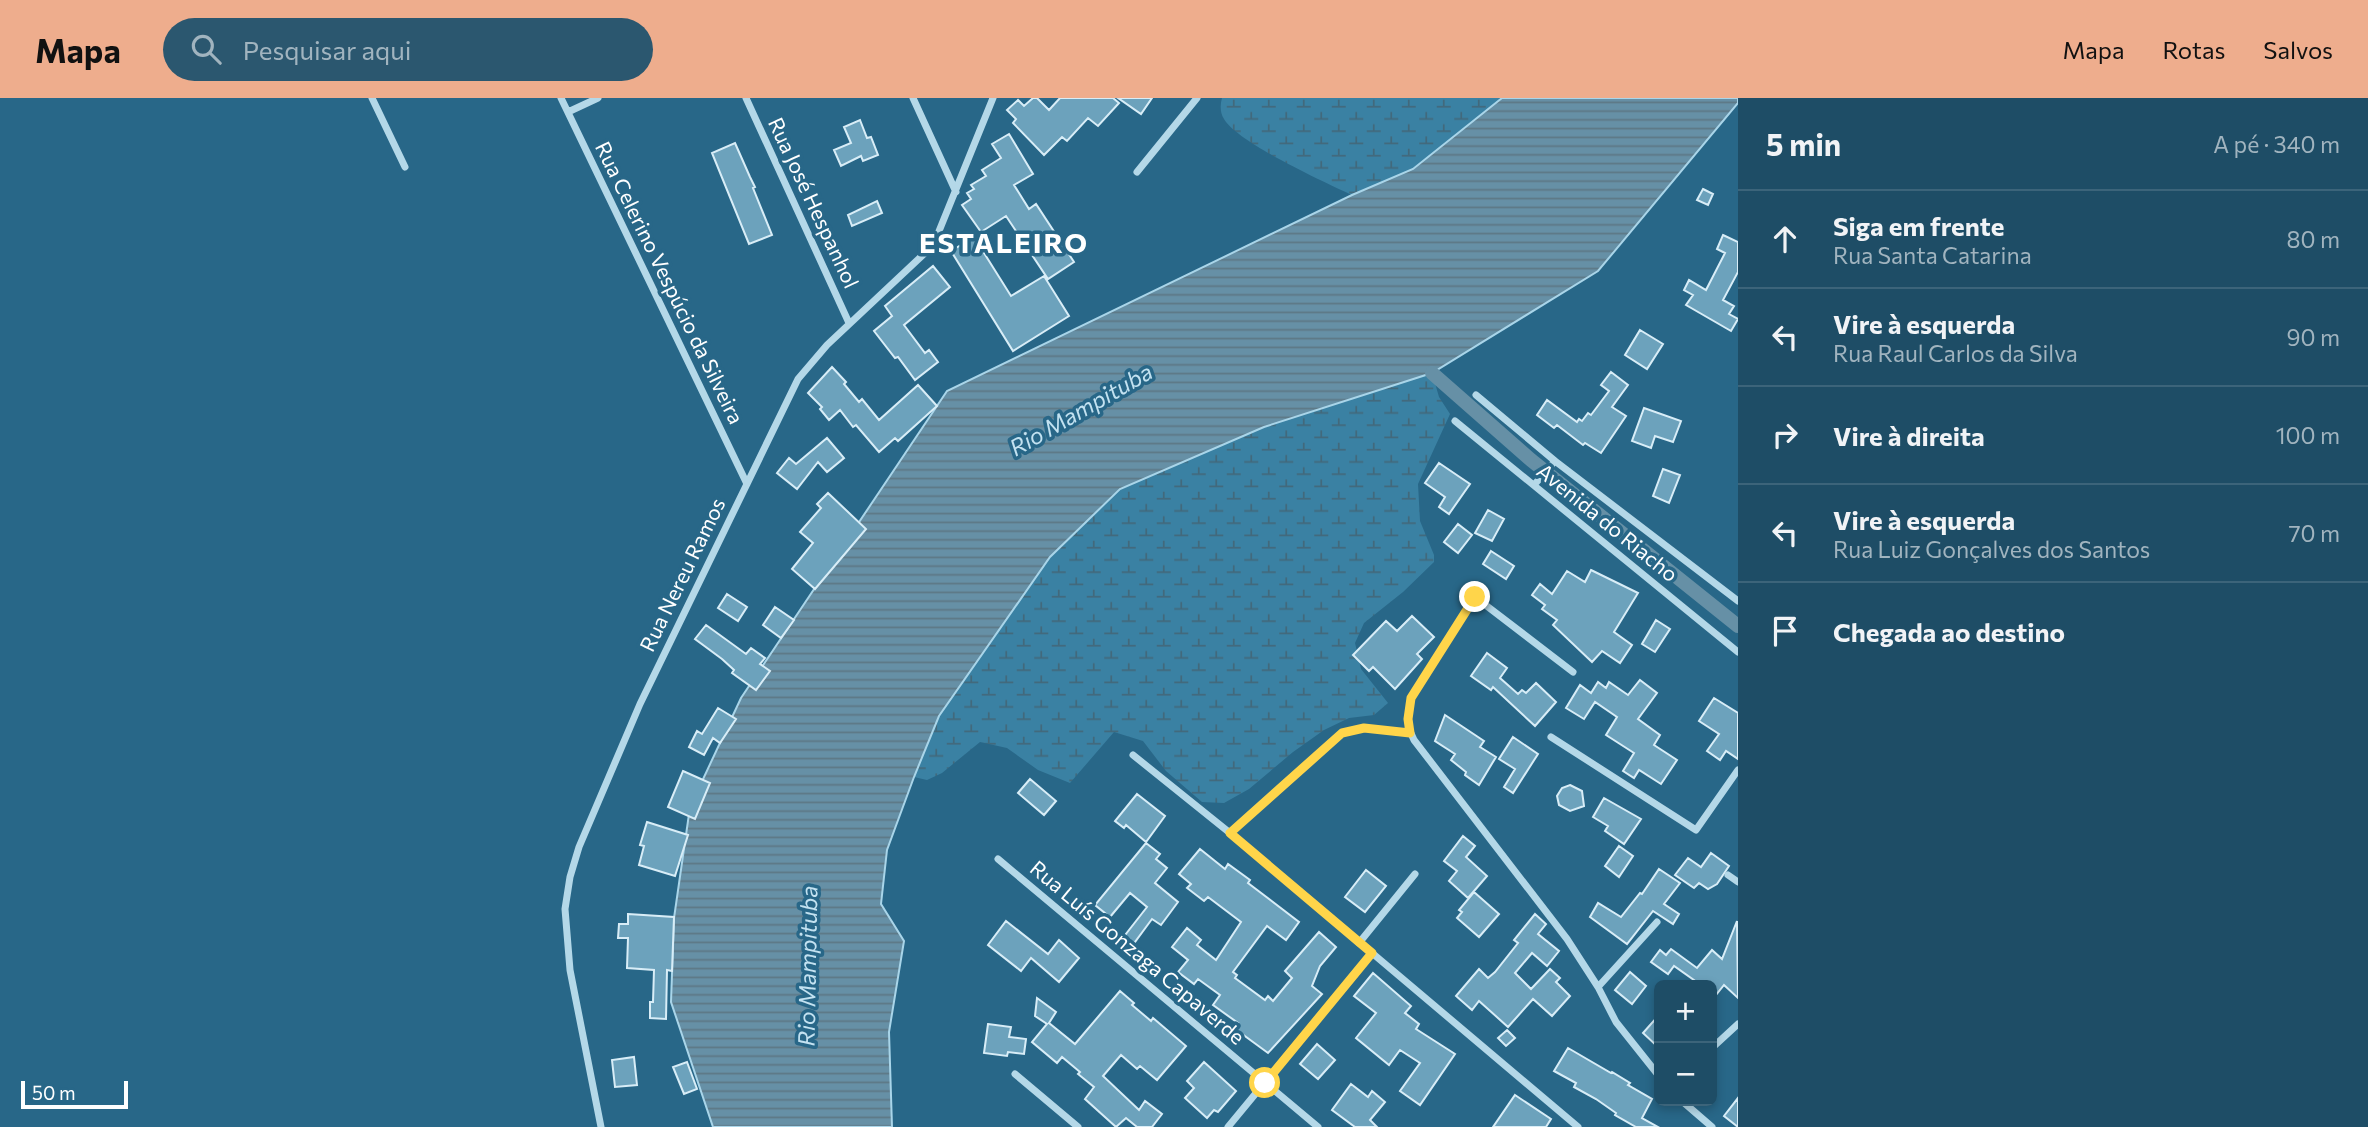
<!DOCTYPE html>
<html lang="pt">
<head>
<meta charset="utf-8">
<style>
  body { margin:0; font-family:Commissioner,sans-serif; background:#2b576f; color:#f1f3f6 }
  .controls { position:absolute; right:21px; bottom:21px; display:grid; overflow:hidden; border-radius:10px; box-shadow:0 4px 10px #0003 }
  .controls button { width:63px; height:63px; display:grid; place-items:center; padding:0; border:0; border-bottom:2px solid #3c647a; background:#1e4d66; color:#f1f3f6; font:35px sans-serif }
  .scale { position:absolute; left:21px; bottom:18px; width:107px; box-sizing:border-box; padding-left:7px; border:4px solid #fff; border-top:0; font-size:19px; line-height:24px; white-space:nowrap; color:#fff; -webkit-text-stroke:5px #286788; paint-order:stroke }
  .stop { position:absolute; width:21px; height:21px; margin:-16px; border:5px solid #ffd54a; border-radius:50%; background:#fff }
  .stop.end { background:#ffd54a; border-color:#fff; box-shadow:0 2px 7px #0008 }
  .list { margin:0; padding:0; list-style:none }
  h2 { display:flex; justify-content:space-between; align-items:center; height:91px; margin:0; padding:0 28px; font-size:30px }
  h2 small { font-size:23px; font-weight:400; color:#a1b4bf }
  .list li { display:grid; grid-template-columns:46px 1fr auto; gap:21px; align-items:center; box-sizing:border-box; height:98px; padding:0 28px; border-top:2px solid #3c647a }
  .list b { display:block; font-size:26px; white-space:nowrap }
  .list p { margin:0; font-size:23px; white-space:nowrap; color:#a1b4bf }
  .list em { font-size:23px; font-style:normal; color:#a1b4bf }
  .icon { flex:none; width:38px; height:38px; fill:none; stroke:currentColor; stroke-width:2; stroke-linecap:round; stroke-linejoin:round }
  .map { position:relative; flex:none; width:1738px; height:1029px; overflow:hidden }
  header { display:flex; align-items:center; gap:42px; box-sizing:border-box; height:98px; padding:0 35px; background:#eead8d; color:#111 }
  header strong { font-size:33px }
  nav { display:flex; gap:38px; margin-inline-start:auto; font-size:24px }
  .search { width:490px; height:63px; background:#2b576f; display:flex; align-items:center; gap:18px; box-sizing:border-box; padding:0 24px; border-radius:38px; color:#a1b4bf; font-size:26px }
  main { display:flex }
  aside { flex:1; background:#1e4d66 }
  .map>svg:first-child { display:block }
  .wetland { fill:url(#wetland-marsh) }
  .water { fill:url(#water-rules); stroke:#a9d5e9; stroke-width:2 }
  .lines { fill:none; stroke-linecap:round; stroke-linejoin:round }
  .canal { stroke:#6690a6; stroke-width:14 }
  .building { fill:#6ca2bc; stroke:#d8edf7; stroke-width:2 }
  .lane { stroke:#b4d8e8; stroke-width:5 }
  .street { stroke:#b4d8e8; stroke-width:7 }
  .route { stroke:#ffd54a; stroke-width:9 }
  .labels { text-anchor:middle; stroke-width:7; stroke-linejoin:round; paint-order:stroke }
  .street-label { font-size:21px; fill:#fff; stroke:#286788 }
  .water-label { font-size:23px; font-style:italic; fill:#c3e2f1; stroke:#286788 }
  .district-label { font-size:28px; font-weight:bold; letter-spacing:2px; fill:#fff; stroke:#286788 }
</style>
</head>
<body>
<header>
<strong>Mapa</strong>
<div class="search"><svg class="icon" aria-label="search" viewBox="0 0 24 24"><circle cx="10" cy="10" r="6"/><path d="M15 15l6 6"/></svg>Pesquisar aqui</div>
<nav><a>Mapa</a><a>Rotas</a><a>Salvos</a></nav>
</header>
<main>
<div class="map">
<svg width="1738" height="1029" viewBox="0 0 1738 1029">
  <defs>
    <pattern id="wetland-marsh" width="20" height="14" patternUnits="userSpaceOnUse" patternTransform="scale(1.75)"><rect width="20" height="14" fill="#3a81a3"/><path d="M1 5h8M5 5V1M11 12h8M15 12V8" fill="none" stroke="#42697c"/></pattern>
    <pattern id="water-rules" width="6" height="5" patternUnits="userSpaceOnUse" patternTransform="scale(1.75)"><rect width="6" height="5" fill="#6690a6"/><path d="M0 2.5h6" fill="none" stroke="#5d7886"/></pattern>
  </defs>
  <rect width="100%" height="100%" fill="#286788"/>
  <!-- wetland -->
  <path class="wetland" d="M1222,0H1502L1413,71L1352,97C1325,84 1238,45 1224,21C1220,15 1220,7 1222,0Z
    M1432,275L1439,299L1450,316L1418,386L1420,423L1434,457V464L1403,494L1364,525L1355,545L1361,571L1388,605L1374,617L1349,620L1324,632L1293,654L1249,691L1224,705L1202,704L1166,673L1143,643L1114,634L1070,685L1038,672L1007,650L980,644L942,675L927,682L914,679L939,618L1050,459L1119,391L1264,329Z"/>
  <!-- water -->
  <path class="water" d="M1502,0H1738V5L1598,173L1432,275L1264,329L1120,391L1050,459L939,618L914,679L887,752L881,806L904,843L889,934L892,1029H713L671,904L674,820L690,709L741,600L947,293L1352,97L1413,71Z"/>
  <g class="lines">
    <!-- canal -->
    <path class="canal" d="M1432,275L1531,362L1738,528"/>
  </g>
  <!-- building -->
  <path class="building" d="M1033,0H1037L1049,12L1060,0H1113L1119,5L1098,28L1088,20L1067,43L1062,39L1044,57L1013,25L1016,21L1007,12L1018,2L1024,8Z
    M1118,0H1152L1141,16Z
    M860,22L867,40L871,39L878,57L863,63L861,58L841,68L834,52L851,45L844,29Z
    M1009,36L1033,76L1014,87L1029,111L1036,106L1074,164L1048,181L1006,118L981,134L962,107L971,101L967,95L974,91L971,87L986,78L982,72L1001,60L992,46Z
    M735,45L750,79L755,89L753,90L772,137L749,146L712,55Z
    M1703,91L1713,96L1708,107L1697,102Z
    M877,103L882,115L852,128L848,117Z
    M1723,137L1738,144V174L1723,202L1734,208L1729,216L1738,221L1731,233L1686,207L1693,197L1684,192L1689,182L1706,192L1725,155L1717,151Z
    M974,139L1011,198L1044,178L1069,218L1013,253L951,153Z
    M933,168L950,189L904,227L925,255L929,252L938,264L915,282L898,259L895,260L874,233L892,218L885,208Z
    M1640,232L1663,246L1647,271L1625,257Z
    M832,269L846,284L844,286L859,304L862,301L879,322L918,287L937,308L898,343L895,340L879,354L856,327L853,329L840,312L829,322L820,311L822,309L808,295Z
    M1611,274L1628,287L1612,309L1626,318L1601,355L1585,345L1583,347L1557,327L1554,330L1537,317L1547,302L1577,324L1579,321L1582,323L1588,315L1591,317L1609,293L1601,287Z
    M1644,310L1681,323L1673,344L1655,338L1651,350L1632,343Z
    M827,340L844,360L827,374L818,364L797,391L777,375L789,360L796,366Z
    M1439,365L1470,386L1449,416L1439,409L1445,399L1425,385Z
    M1663,371L1680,377L1669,405L1653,398Z
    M828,395L866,431L815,491L792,471L813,445L800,434L821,410L817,406Z
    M1488,412L1504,421L1492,443L1475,435Z
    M1458,426L1472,437L1458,455L1444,444Z
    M1491,453L1514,468L1506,481L1483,466Z
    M1591,472L1638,495L1614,534L1632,547L1620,565L1602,553L1592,564L1553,527L1557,522L1542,511L1545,507L1532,497L1540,486L1552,496L1567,473L1585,484Z
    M727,496L747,509L738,523L718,510Z
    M775,509L794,522L781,540L763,527Z
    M1412,518L1434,539L1417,556L1422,561L1395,591L1373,569L1369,573L1353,557L1386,523L1397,533Z
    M1656,522L1670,531L1655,554L1642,546Z
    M706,527L746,556L751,550L765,560L760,566L770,573L756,592L732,575L734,572L722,561L695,541Z
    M1487,555L1507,570L1500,580L1518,596L1522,592L1526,595L1536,585L1556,604L1535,628L1493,589L1491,592L1471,578Z
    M1640,582L1657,595L1638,621L1660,637L1654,647L1677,662L1661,686L1639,672L1634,680L1623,673L1634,655L1606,637L1617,619L1595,604L1584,621L1566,610L1580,587L1591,595L1598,584L1606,590L1609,584L1628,597Z
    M1714,600L1738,615V661L1726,653L1720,662L1707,653L1719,636L1699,623Z
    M718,610L736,621L720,645L713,640L704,657L689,649L697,633L702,636Z
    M1445,617L1484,643L1480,649L1496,659L1479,687L1465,677L1466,674L1451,662L1455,656L1435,643Z
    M1513,639L1538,656L1513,695L1504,689L1515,671L1499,661Z
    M683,673L710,685L695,721L668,709Z
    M1030,681L1056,703L1044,717L1018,695Z
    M1570,687L1582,693L1584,708L1570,713L1559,707L1557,698L1562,690Z
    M1137,696L1165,718L1146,744L1126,727L1124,730L1115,723Z
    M1604,700L1641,721L1624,746L1605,733L1608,728L1593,719Z
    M647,724L688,737L675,778L639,767L644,748L640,747Z
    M1463,738L1475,748L1466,759L1487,778L1468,800L1449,783L1457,773L1444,763Z
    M1146,745L1160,756L1156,761L1167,770L1155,785L1178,804L1161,827L1152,821L1132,848L1122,841L1147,809L1130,795L1110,819L1095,807Z
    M1619,748L1633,758L1619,779L1605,768Z
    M1200,751L1225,771L1228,766L1250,782L1248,785L1299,824L1286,842L1267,828L1233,874L1237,877L1235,880L1265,902L1268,898L1273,903L1292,880L1285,873L1319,834L1336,849L1320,868L1312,888L1322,896L1268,955L1234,930L1238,925L1213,907L1220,897L1198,881L1194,886L1178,874L1188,862L1172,849L1187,830L1201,842L1197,847L1216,862L1241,824L1208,799L1204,803L1187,790L1191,786L1179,776Z
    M1711,755L1729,768L1717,786L1708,791L1699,785L1694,790L1675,777L1688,760L1701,769Z
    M1659,771L1680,785L1664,806L1679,816L1673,826L1653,813L1627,846L1590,819L1598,805L1621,819L1640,795L1642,796Z
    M1366,772L1386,788L1365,814L1345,799Z
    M1474,794L1499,816L1479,839L1457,820L1462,814L1459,812Z
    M628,816L674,819L672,873L667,872L666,921L650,920V904H653L654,872L627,870L628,840H618L619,826H628Z
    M1535,816L1546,826L1538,836L1559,853L1547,868L1532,855L1515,875L1531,891L1550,871L1560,880L1556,884L1570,898L1552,918L1533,901L1508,929L1479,903L1472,912L1456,898L1479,871L1488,880L1495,874L1518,845L1514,842Z
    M1006,823L1048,856L1059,842L1079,860L1059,884L1031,860L1021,873L988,847Z
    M1737,823L1738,900L1724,887L1712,902V887H1701L1674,868L1668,876L1651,864L1660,852L1666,857L1671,851L1697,870L1712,852L1722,861Z
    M1630,874L1646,888L1632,906L1615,892Z
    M1373,875L1411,908L1405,915L1419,926L1416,931L1455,956L1420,1007L1400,993L1420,965L1400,952L1389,967L1356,940L1376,915L1354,898Z
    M1120,893L1134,905L1132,907L1151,923L1153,920L1186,948L1157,982L1140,968L1137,971L1121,957L1103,978L1139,1012L1145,1003L1162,1016L1152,1029H1137L1126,1020L1116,1029L1085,1001L1094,989L1078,976L1080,974L1062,959L1057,965L1032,944L1047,926L1035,918L1037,900L1056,914L1049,925L1075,946Z
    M1659,917V950L1643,935Z
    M988,926L1011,929L1009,939L1026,941L1024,956L1008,954L1007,958L984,955Z
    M1507,932L1515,940L1506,948L1498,940Z
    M1317,946L1335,962L1318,981L1300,966Z
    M1568,950L1611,975L1612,974L1630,985L1628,987L1652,1001L1642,1020L1658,1029H1636L1615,1017L1616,1015L1596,1001L1574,989L1576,985L1554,973Z
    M634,959L637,987L615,989L612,962Z
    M687,964L697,991L684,996L673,969Z
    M1204,964L1236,993L1218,1014L1214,1012L1207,1020L1185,1000L1194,990L1187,983Z
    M1351,986L1368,999L1372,993L1385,1004L1370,1022L1377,1029H1355L1332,1012Z
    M1515,997L1551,1021L1546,1029H1493Z
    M1738,1000V1029L1724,1018Z"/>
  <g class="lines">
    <!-- lane -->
    <path class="lane" d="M1230,735L1342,635L1364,630L1410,635"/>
    <!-- street -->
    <path class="street" d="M372,0L405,69
      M561,0L747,386
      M746,0L849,225
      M913,0L956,94
      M568,14L598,0
      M1137,74L1197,0
      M1476,297L1555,363L1738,503
      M1455,323L1738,554
      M1534,387L1555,363
      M1573,574L1475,499L1411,600L1408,621L1409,631L1414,642L1567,841L1598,889L1616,924L1659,978
      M1551,639L1696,732L1738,672
      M1133,657L1230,735L1578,1029
      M998,761L1318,1029
      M1728,777L1738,784
      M1359,845L1415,776
      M1598,889L1657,824
      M1712,950L1738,926
      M1015,976L1078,1029
      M1682,1003L1712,1029
      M601,1029L570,872L565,811L570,779L579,749L640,606L798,281L827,247L925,155L935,143L993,0
      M1228,1029L1372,855"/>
  </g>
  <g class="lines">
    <!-- route -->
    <path class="route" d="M1265,985L1372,855L1230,735L1342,635L1364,630L1410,635L1408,621L1411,600L1475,499"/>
  </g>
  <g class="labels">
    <!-- street labels -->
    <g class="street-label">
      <text transform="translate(813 105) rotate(65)" y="7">Rua José Hespanhol</text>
      <text transform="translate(669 185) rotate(64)" y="7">Rua Celerino Vespúcio da Silveira</text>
      <text transform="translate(1607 425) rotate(39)" y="7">Avenida do Riacho</text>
      <text transform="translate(683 477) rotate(-64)" y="7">Rua Nereu Ramos</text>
      <text transform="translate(1137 855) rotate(40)" y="7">Rua Luís Gonzaga Capaverde</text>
    </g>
    <!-- water labels -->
    <g class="water-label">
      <text transform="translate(1081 312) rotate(-30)" y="8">Rio Mampituba</text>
      <text transform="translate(808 868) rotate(-89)" y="8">Rio Mampituba</text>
    </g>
    <!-- district labels -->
    <g class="district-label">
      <text x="1004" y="155">ESTALEIRO</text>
    </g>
  </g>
</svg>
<div class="controls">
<button>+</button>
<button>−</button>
</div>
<div class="scale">50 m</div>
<div class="stop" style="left:1265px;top:985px"></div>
<div class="stop end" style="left:1475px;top:499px"></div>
</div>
<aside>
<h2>5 min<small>A pé · 340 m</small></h2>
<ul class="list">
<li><svg class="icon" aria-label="ahead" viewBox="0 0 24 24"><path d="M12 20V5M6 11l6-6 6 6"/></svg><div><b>Siga em frente</b><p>Rua Santa Catarina</p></div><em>80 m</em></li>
<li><svg class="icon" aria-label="left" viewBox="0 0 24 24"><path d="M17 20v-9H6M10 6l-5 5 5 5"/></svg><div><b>Vire à esquerda</b><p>Rua Raul Carlos da Silva</p></div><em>90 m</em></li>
<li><svg class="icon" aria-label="right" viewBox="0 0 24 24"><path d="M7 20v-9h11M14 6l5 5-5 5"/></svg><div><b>Vire à direita</b></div><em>100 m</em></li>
<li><svg class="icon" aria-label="left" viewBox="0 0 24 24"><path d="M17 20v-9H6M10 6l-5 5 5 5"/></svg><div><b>Vire à esquerda</b><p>Rua Luiz Gonçalves dos Santos</p></div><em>70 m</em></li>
<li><svg class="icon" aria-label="arrive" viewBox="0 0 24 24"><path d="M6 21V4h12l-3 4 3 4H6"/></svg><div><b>Chegada ao destino</b></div></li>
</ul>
</aside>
</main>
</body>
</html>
